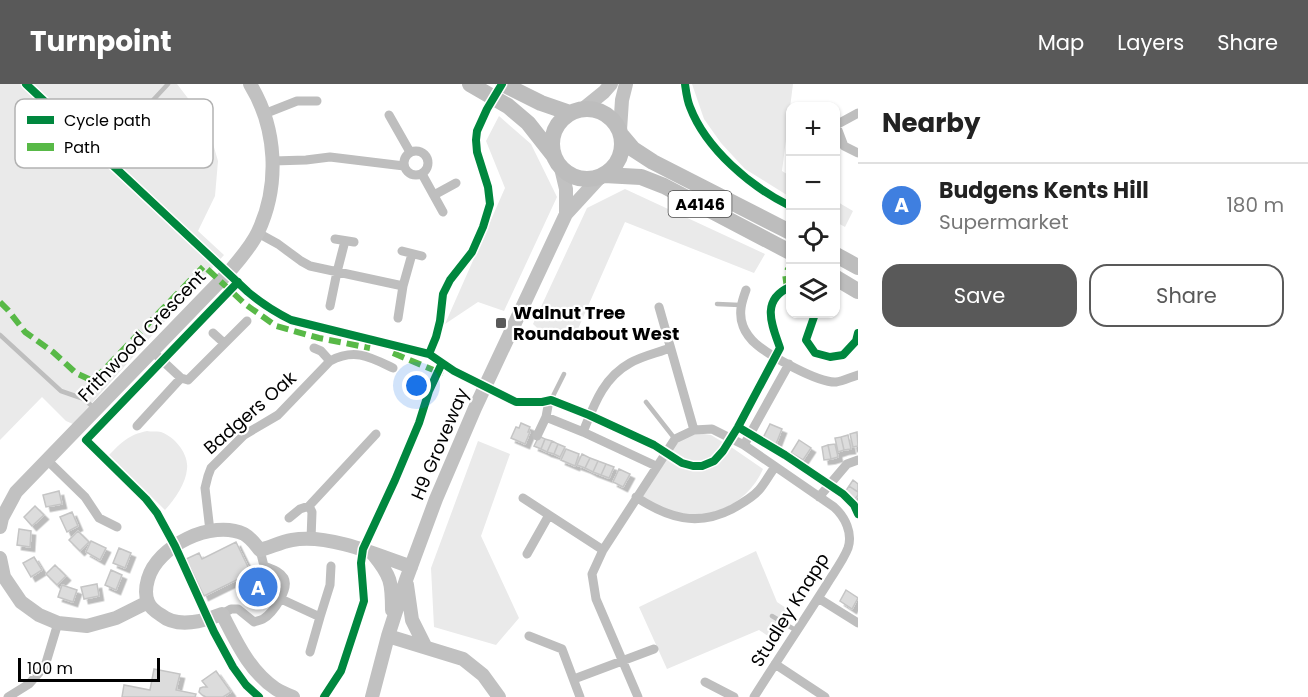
<!DOCTYPE html>
<html lang="en">
<head>
<meta charset="utf-8">
<style>
  body { margin:0; font-family:Poppins,sans-serif; background:#f6f6f6; color:#222 }
  .controls { position:absolute; right:18px; top:18px; display:grid; overflow:hidden; border-radius:12px; box-shadow:0 2px 4px #0004 }
  .controls button { width:54px; height:54px; display:grid; place-items:center; padding:0; border:0; border-bottom:2px solid #e0e0e0; background:#fff; color:#222; font:30px sans-serif }
  .scale { position:absolute; left:18px; bottom:15px; width:142px; box-sizing:border-box; padding-left:6px; border:3px solid #000; border-top:0; font-size:16px; line-height:21px; white-space:nowrap; color:#000; -webkit-text-stroke:4px #fff; paint-order:stroke }
  .you { position:absolute; left:417px; top:302px; width:21px; height:21px; margin:-15px; border:4px solid #fff; border-radius:50%; background:#1a73e8; box-shadow:0 0 0 9px #1a73e833 }
  .badge { display:grid; place-items:center; width:39px; height:39px; border-radius:50%; background:#595959; color:#fff; font-size:20px; font-weight:700 }
  .pin { position:absolute; translate:-50% -50%; border:3px solid #fff; box-shadow:0 2px 6px #0006 }
  .list { margin:0; padding:0; list-style:none }
  h2 { display:flex; justify-content:space-between; align-items:center; height:78px; margin:0; padding:0 24px; font-size:26px }
  h2 small { font-size:20px; font-weight:400; color:#767676 }
  .list li { display:grid; grid-template-columns:39px 1fr auto; gap:18px; align-items:center; box-sizing:border-box; height:84px; padding:0 24px; border-top:2px solid #e0e0e0 }
  .list b { display:block; font-size:22px; white-space:nowrap }
  .list p { margin:0; font-size:20px; white-space:nowrap; color:#767676 }
  .list em { font-size:20px; font-style:normal; color:#767676 }
  .actions { display:flex; gap:12px; padding:18px 24px }
  .actions a { flex:1; padding:14px 0; border:2px solid #595959; border-radius:18px; text-align:center; font-size:21px; color:#595959 }
  .actions .main { background:#595959; color:#fff }
  .icon { flex:none; width:33px; height:33px; fill:none; stroke:currentColor; stroke-width:2; stroke-linecap:round; stroke-linejoin:round }
  .map { position:relative; flex:none; width:858px; height:613px; overflow:hidden }
  header { display:flex; align-items:center; gap:36px; box-sizing:border-box; height:84px; padding:0 30px; background:#595959; color:#fff }
  header strong { font-size:28px }
  nav { display:flex; gap:33px; margin-inline-start:auto; font-size:21px }
  main { display:flex }
  aside { flex:1; background:#fff }
  .map>svg:first-child { display:block }
  .green { fill:#eaeaea }
  .building { fill:#dcdcdc; stroke:#c5c5c5; stroke-width:1.5; filter:url(#shadow) }
  .lines { fill:none; stroke-linecap:round; stroke-linejoin:round }
  .lane { stroke:#bebebe; stroke-width:4.5 }
  .street { stroke:#bebebe; stroke-width:9 }
  .secondary { stroke:#c1c1c1; stroke-width:14 }
  .highway { stroke:#bdbdbd; stroke-width:16 }
  .quiet { stroke:#58b947; stroke-width:6; stroke-dasharray:12 6; stroke-linecap:butt }
  .cycleway-casing { stroke:#fff; stroke-width:11 }
  .cycleway { stroke:#00873e; stroke-width:8 }
  .poi-dot { fill:#595959; stroke:#fff; stroke-width:2 }
  .labels { text-anchor:middle; stroke-width:4.5; stroke-linejoin:round; paint-order:stroke }
  .shield { fill:#fff; stroke:#4c4c4c; stroke-width:1.5 }
  .shield-label { font-size:16px; font-weight:bold; fill:#000 }
  .poi-label { font-size:18px; font-weight:bold; fill:#000; stroke:#fff; text-anchor:start }
  .street-label { font-size:18px; fill:#000; stroke:#fff }
  .key { fill:#fff; stroke:#b2b2b2; stroke-width:1.5 }
  .key-label { font-size:16px; fill:#000 }
</style>
</head>
<body>
<header>
<strong>Turnpoint</strong>
<nav><a>Map</a><a>Layers</a><a>Share</a></nav>
</header>
<main>
<div class="map">
<svg width="858" height="613" viewBox="0 0 858 613">
  <defs>
    <filter id="shadow"><feDropShadow dx="4.5" dy="4.5" stdDeviation="0" flood-color="#0004"/></filter>
  </defs>
  <rect width="100%" height="100%" fill="#fff"/>
  <!-- green -->
  <path class="green" d="M0,0H177L207,39L218,77L215,112L198,147L224,171L73,340L66,337L42,313L0,356Z
    M692,0H793L782,87L790,92V113L745,85L721,59L704,35Z
    M499,32L531,60L557,113L504,227L478,218L445,240L505,104L486,57Z
    M625,105L765,170L754,189L625,138L578,245L549,255L533,240L587,124Z
    M836,117L853,127L845,143L836,138Z
    M147,347C151,348 157,347 161,348C175,353 189,370 187,385C186,399 175,415 165,426L109,371C122,358 128,351 147,347Z
    M697,349L711,351L734,365L763,385C751,413 723,431 692,431C683,431 669,427 660,424C653,421 647,415 641,410L672,364L684,353Z
    M478,357L510,370L481,452L519,534L496,561L434,543L431,484Z
    M756,467L777,518L789,526C784,541 784,546 768,552L759,546L667,585L639,523Z"/>
  <!-- building -->
  <path class="building" d="M521,339L530,343L528,348H530L525,360L511,354L516,343L519,344Z
    M770,340L782,345L776,360L763,354Z
    M857,348L858,362L853,363L850,350Z
    M848,351L851,365L844,366L841,353Z
    M539,352L545,355L541,365L534,362Z
    M841,353L844,366L838,368L835,354Z
    M545,355L552,357L547,368L541,365Z
    M799,356L811,364L803,376L791,369Z
    M552,357L558,360L554,370L547,368Z
    M558,360L565,363L560,373L554,370Z
    M835,360L838,373L831,375L828,361Z
    M828,361L831,375L824,376L822,363Z
    M566,365L579,370L575,382L561,376Z
    M582,370L590,374L585,384L577,381Z
    M590,374L598,377L593,388L585,384Z
    M598,377L606,380L601,391L593,388Z
    M606,380L614,383L609,394L601,391Z
    M619,385L630,390L623,403L613,398Z
    M853,396L858,400V408L849,402Z
    M849,402L858,408V411L855,415L845,408Z
    M59,407L62,420L46,423L43,411Z
    M35,422L44,431L32,442L24,433Z
    M72,428L78,442L67,448L60,433Z
    M19,445L31,447L30,463L17,461Z
    M78,447L89,458L80,467L69,456Z
    M91,457L106,464L100,476L86,468Z
    M236,458L251,489L204,512L186,475L199,469L202,475Z
    M119,464L131,469L125,484L113,479Z
    M34,473L42,486L31,493L23,479Z
    M55,481L66,492L57,501L46,490Z
    M111,486L122,491L116,506L105,501Z
    M254,490L271,500L262,515L245,505Z
    M97,500L99,512L84,515L81,503Z
    M62,501L77,506L73,518L58,513Z
    M846,506L858,514L852,525L840,517Z
    M154,585L180,590L176,606L196,610L195,613H122L124,601L150,606Z
    M216,587L231,608L223,613H206L202,611L199,608L200,604L203,603H207L202,597Z"/>
  <g class="lines">
    <!-- lane -->
    <path class="lane" d="M143,27L168,0
      M717,220L740,221
      M0,251L61,307L84,315L95,325
      M646,318L675,355
      M548,322L564,290
      M772,532L797,547"/>
    <!-- street -->
    <path class="street" d="M858,29L836,41L844,62L858,69
      M264,30L297,17H317
      M389,31L410,68
      M404 79a12 12 0 1 1 24 0a12 12 0 1 1-24 0Z
      M273,77L306,76L330,73L404,82
      M422,90L443,128
      M434,111L456,99
      M258,149L278,160L301,177L310,182L403,202
      M335,155L354,158
      M402,167L422,172
      M746,206C742,217 738,229 743,242C745,248 751,256 756,260C770,272 818,299 836,298C843,297 851,293 858,291
      M330,222L337,188L345,157
      M659,223L694,346
      M398,234L403,202L412,170
      M213,249L224,259
      M314,264L321,267L330,277
      M152,267L181,294
      M546,333L583,348L656,382
      M137,342L181,294L188,296L247,237
      M583,348C594,321 603,294 630,279C642,272 657,269 670,264
      M537,352L546,333L548,322
      M744,361L789,280
      M47,376L85,413L99,434L117,443
      M636,413C668,434 697,443 732,425C741,420 752,414 759,406C765,399 769,391 775,383
      M819,413L847,380L858,376
      M523,414L549,431
      M289,434L300,425L309,422
      M210,447L205,404L208,392L211,384L244,351L278,331L330,277C355,264 370,273 393,284
      M311,455L312,428L309,422L376,350
      M527,470L549,431L603,466
      M818,514L858,539
      M281,515L320,533L310,568
      M222,530L231,525H238L254,538C257,537 261,536 263,535C273,529 290,505 284,494C280,487 271,485 264,482L260,466
      M320,533L330,501L331,482
      M529,552L562,565L580,613
      M775,580L825,613
      M574,595L654,565
      M705,598L734,613
      M8,613L29,600L45,582L58,539
      M638,613L596,515L592,490L603,466L675,355L694,346L712,345L744,361L834,423C845,433 853,449 848,464C844,475 833,490 827,500C803,538 778,575 754,613"/>
    <!-- secondary -->
    <path class="secondary" d="M583,25L604,8L611,0
      M620,46L622,16L626,0
      M561,84L566,105V130
      M0,443L2,434L16,408L228,189C239,176 251,163 258,148C280,101 277,44 250,0
      M373,470C391,492 392,498 392,526
      M0,474L4,493L21,518L39,531L58,539L87,542L116,534L148,518
      M407,501L412,536L425,562
      M388,552L463,575L483,591L499,613
      M293,613C288,611 281,608 276,605C249,587 236,557 222,530C204,537 178,545 161,531C156,528 150,523 148,518C145,511 146,502 148,495C157,462 212,435 244,450C251,454 255,460 260,466C271,463 281,458 292,456C327,449 378,471 411,483
      M372,613L388,552L406,496L436,415L475,324L566,130L600,93"/>
    <!-- highway -->
    <path class="highway" d="M470,0L508,22L528,39L554,72
      M503,0L541,19L570,29
      M552 60a35 35 0 1 1 70 0a35 35 0 1 1-70 0Z
      M622,52L633,65L653,78L790,148
      M604,91L641,93L664,102L790,168
      M836,171L858,183
      M836,194L858,207"/>
    <!-- quiet -->
    <path class="quiet" d="M787,204L785,190L788,185H790
      M0,218L8,226L25,248L53,268L76,289L93,297L204,182L245,220L276,242L319,254L370,264
      M393,269L443,290"/>
    <defs>
      <path id="cycleway" d="M26,0L248,208C261,219 275,228 291,236L429,270L454,287L516,318H542L551,316L589,331L654,361L682,379L693,382H702L714,377L723,367L738,343L780,264C772,241 760,216 790,203
        M685,0C686,7 687,16 690,23C706,65 751,103 790,122
        M238,198L86,356L146,415L157,429L175,462L214,548L233,583L246,601L259,613
        M815,230L806,256L815,269L830,273L843,271L856,257L858,249
        M429,270L436,253L440,237L443,210L450,196L472,168L483,143L490,120L488,103L477,68L476,56L477,47L487,25L502,0
        M738,343L785,371L843,410L854,421L858,430
        M324,613L341,587L364,517L361,479L363,465L395,396L419,339L429,307L442,279"/>
    </defs>
    <!-- cycleway casing -->
    <use href="#cycleway" class="cycleway-casing"/>
    <!-- cycleway -->
    <use href="#cycleway" class="cycleway"/>
  </g>
  <!-- markers -->
  <rect class="poi-dot" x="495" y="233" width="12" height="12" rx="3"/>
  <g class="labels">
    <!-- shield labels -->
    <rect class="shield" x="668.5" y="107" width="63" height="26" rx="4.5"/>
    <g class="shield-label">
      <text x="700" y="126">A4146</text>
    </g>
    <!-- poi labels -->
    <g class="poi-label">
      <text x="513" y="235">Walnut Tree<tspan x="513" dy="21">Roundabout West</tspan></text>
    </g>
    <!-- street labels -->
    <g class="street-label">
      <text transform="translate(142 252) rotate(-46)" y="6">Frithwood Crescent</text>
      <text transform="translate(250 329) rotate(-41)" y="6">Badgers Oak</text>
      <text transform="translate(440 360) rotate(-67)" y="6">H9 Groveway</text>
      <text transform="translate(790 526) rotate(-58)" y="6">Studley Knapp</text>
    </g>
  </g>
  <!-- legend -->
  <rect x="15" y="15" width="198" height="69" rx="9" class="key"/>
  <rect x="27" y="32" width="27" height="8" fill="#00873e"/>
  <rect x="27" y="59" width="27" height="8" fill="#58b947"/>
  <g class="key-label">
    <text x="64" y="42">Cycle path</text>
    <text x="64" y="69">Path</text>
  </g>
</svg>
<div class="controls">
<button>+</button>
<button>−</button>
<button><svg class="icon" aria-label="locate" viewBox="0 0 24 24"><circle cx="12" cy="12" r="6"/><path d="M12 2v4M12 18v4M2 12h4M18 12h4"/></svg></button>
<button><svg class="icon" aria-label="layers" viewBox="0 0 24 24"><path d="M12 4l9 5-9 5-9-5zM3 14l9 5 9-5"/></svg></button>
</div>
<div class="scale">100 m</div>
<div class="you"></div>
<div class="pin badge" style="left:258px;top:503px;background:#3f7fe0">A</div>
</div>
<aside>
<h2>Nearby<small></small></h2>
<ul class="list">
<li><span class="badge" style="background:#3f7fe0">A</span><div><b>Budgens Kents Hill</b><p>Supermarket</p></div><em>180 m</em></li>
</ul>
<div class="actions"><a class="main">Save</a><a>Share</a></div>
</aside>
</main>
</body>
</html>
